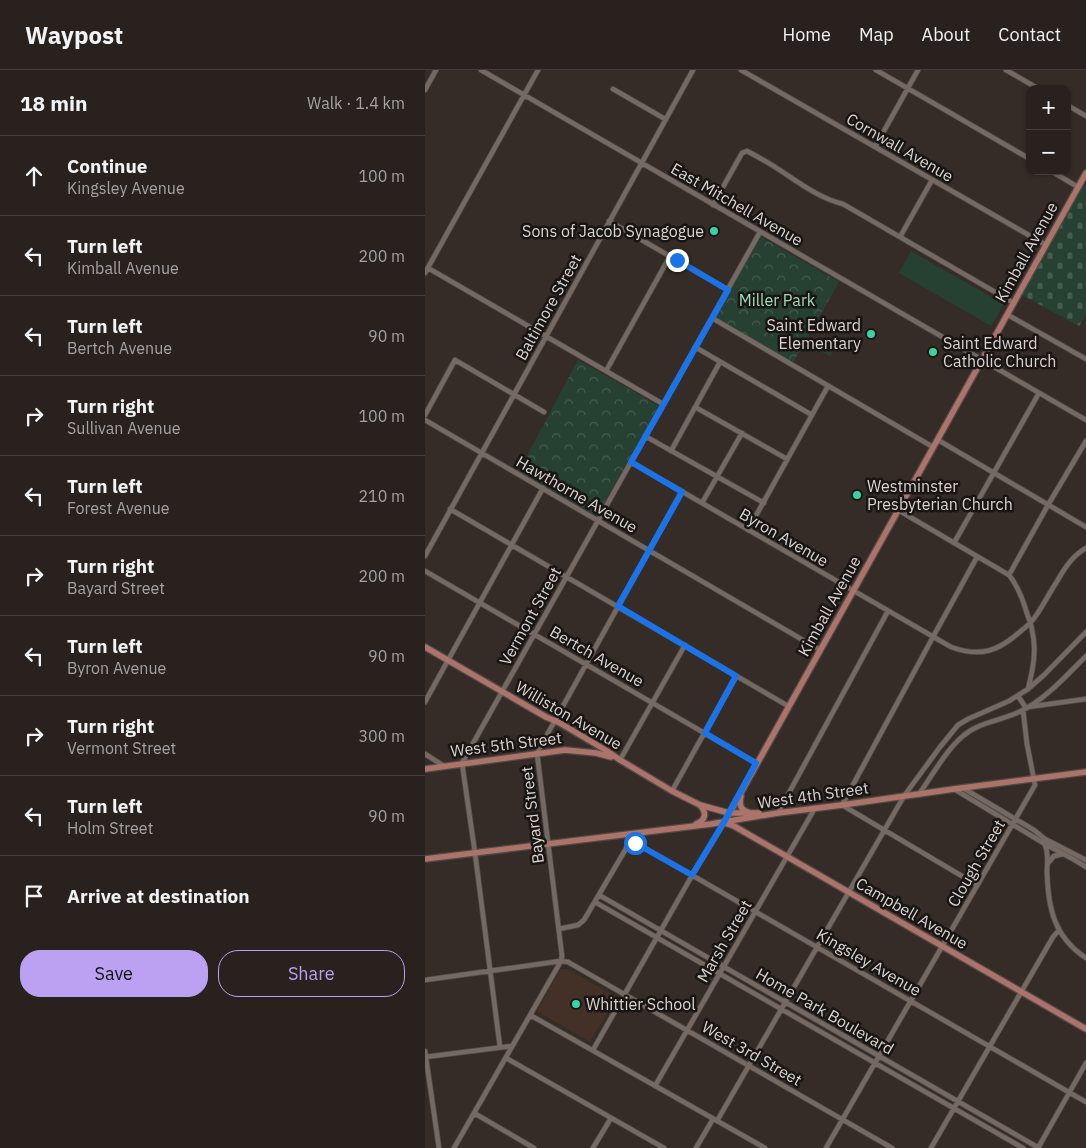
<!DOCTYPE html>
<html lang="en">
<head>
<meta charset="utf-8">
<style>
  body { margin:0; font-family:"IBM Plex Sans",sans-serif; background:#302926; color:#f1f3f6 }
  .controls { position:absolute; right:15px; top:15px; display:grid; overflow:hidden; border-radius:10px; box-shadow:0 1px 4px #0004 }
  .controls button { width:45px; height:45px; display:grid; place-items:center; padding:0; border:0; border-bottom:1px solid #443e3b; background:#28211d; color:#f1f3f6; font:25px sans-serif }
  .stop { position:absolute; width:15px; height:15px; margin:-11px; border:4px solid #1a73e8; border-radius:50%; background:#fff }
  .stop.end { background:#1a73e8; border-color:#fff; box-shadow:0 1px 5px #0008 }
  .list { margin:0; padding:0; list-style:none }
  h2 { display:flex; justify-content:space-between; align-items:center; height:65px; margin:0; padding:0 20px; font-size:21px }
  h2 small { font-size:16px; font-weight:400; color:#a5a3a4 }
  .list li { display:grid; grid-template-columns:32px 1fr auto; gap:15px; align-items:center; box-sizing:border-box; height:80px; padding:0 20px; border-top:1px solid #443e3b }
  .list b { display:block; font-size:19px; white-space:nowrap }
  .list p { margin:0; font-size:16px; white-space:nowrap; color:#a5a3a4 }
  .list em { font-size:16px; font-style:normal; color:#a5a3a4 }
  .actions { display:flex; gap:10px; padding:15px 20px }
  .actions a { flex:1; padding:11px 0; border:1px solid #bca0f2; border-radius:20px; text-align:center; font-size:18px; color:#bca0f2 }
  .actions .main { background:#bca0f2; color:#111 }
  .icon { flex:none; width:28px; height:28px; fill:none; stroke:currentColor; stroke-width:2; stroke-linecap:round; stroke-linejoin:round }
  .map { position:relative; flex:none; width:661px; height:1078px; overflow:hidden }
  header { display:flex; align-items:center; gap:30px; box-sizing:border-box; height:70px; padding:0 25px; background:#28211d; border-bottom:1px solid #443e3b }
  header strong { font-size:24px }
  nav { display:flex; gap:28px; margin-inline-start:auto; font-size:18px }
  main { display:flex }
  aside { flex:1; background:#28211d }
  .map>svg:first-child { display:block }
  .education { fill:#433128 }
  .cemetery { fill:url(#cemetery-stones) }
  .park { fill:url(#park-crowns) }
  .pitch { fill:#264132 }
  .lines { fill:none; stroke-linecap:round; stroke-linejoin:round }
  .minor-casing { stroke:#514a45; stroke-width:6 }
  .major-casing { stroke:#514a45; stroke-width:8 }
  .minor { stroke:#746963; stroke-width:4.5 }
  .major { stroke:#ab736a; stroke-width:5.5 }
  .route { stroke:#1a73e8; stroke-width:6 }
  .poi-dot { fill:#38d4a6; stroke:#191513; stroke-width:2 }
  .labels { text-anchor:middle; stroke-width:5; stroke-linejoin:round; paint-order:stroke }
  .street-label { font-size:16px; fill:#dbd4d1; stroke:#191513 }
  .poi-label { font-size:16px; fill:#dbd4d1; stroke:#191513; text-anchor:start }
  .park-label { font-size:16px; fill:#a1dab9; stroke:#191513 }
</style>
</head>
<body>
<header>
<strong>Waypost</strong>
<nav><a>Home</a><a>Map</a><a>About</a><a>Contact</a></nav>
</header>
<main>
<aside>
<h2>18 min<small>Walk · 1.4 km</small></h2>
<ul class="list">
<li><svg class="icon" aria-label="ahead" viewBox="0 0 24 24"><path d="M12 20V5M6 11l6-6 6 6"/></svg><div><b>Continue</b><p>Kingsley Avenue</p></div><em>100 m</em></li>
<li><svg class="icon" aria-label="left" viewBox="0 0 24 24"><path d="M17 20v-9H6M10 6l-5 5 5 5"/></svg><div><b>Turn left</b><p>Kimball Avenue</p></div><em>200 m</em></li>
<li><svg class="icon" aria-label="left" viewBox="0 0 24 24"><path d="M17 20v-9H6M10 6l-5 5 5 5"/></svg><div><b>Turn left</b><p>Bertch Avenue</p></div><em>90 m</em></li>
<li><svg class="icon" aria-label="right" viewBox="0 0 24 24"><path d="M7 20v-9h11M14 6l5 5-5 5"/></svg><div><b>Turn right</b><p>Sullivan Avenue</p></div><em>100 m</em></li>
<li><svg class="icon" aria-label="left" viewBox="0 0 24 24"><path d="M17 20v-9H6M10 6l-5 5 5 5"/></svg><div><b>Turn left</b><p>Forest Avenue</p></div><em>210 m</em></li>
<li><svg class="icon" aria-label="right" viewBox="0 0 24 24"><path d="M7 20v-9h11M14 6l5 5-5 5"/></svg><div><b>Turn right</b><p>Bayard Street</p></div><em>200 m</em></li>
<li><svg class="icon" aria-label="left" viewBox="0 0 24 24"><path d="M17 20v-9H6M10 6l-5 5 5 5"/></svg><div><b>Turn left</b><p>Byron Avenue</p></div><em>90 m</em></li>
<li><svg class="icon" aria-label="right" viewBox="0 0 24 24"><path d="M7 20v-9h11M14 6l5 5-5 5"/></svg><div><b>Turn right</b><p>Vermont Street</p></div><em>300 m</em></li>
<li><svg class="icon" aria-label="left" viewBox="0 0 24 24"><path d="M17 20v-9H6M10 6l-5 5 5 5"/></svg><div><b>Turn left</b><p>Holm Street</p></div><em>90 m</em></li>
<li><svg class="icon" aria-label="arrive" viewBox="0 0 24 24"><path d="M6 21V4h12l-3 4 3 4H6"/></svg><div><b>Arrive at destination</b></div></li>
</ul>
<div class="actions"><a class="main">Save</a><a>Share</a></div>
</aside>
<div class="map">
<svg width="661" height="1078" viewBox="0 0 661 1078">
  <defs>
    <pattern id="cemetery-stones" width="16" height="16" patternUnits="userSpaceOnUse" patternTransform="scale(1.25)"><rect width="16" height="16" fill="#264132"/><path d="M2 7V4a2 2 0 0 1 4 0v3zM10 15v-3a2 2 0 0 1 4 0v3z" fill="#455c4f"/></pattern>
    <pattern id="park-crowns" width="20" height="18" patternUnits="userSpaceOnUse" patternTransform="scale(1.25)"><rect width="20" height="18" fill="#264132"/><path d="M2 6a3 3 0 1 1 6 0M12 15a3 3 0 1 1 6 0" fill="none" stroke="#455c4f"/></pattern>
  </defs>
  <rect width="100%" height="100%" fill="#352c27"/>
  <!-- education -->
  <path class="education" d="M136,899H143L191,927L165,972L112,941Z"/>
  <!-- cemetery -->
  <path class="cemetery" d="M661,109V245L654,256L597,225Z"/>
  <!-- park -->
  <path class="park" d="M336,167L414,212L368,293L289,247Z
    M404,270L412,275L405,286L397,282Z
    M153,290L234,336L172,446L94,401Z"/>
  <!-- pitch -->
  <path class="pitch" d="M486,181L579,234L566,256L474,203Z"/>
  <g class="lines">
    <defs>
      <path id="minor" d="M56,0L661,350
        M316,0L621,175
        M451,0L605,89
        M581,0L614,19
        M188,19L240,49
        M0,20L11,0
        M642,35L661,46
        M450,77L493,0
        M626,101L653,117
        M288,135L317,83L322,81C331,86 341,91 350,97C372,111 393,128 418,134L589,233
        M184,151L303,220
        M475,167L507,110
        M3,198L238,334
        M0,203L113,0
        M583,245L661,289
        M287,248L508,377
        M270,277L387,345
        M181,301L245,186
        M270,337L362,389
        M0,345L30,290L119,342
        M0,350L395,580
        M220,366L339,433
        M513,370L661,457
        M246,381L295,292
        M206,392L526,577C556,588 574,581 597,560C600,558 603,555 606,552C615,542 623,525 631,513C639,499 647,486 661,478
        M277,433L317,363
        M25,439L363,636
        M473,440L584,505C592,515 596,525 600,537C602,545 606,552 607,560C612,580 608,599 603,619
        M323,460L403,316
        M529,473L614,323
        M0,486L268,0
        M552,487L508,567L417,735L552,815
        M0,501L331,693
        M584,505L623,435L661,371
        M593,626L601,638
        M0,632L118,418
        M603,637L661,629
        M0,684L19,696
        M195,690L260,575
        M538,718L609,760L620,769L661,790
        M529,719L620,774L648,789L661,797
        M247,721L311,606
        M494,724C507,706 521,680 538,666C554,652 575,651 594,642C620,630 641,606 661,586
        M353,743L463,541
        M620,775C624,784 622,793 622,802C623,838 629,867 661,888
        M624,792L629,786L638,784
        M174,825L614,1078
        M170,832L598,1078
        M134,859L153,855L159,850L202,777L204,775L211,773L661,1032
        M0,910L136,891L143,892L467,1078
        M105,945L340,1078
        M75,977L50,783L37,693L335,162
        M168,980L265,809L299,753
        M0,981L14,1078
        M0,987L87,976
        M81,988L239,1078
        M230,1016L390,738
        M49,1043L109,1078
        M292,1051L479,726L515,677L533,655L543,649L584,631L603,619L619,605L661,562
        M29,1078L136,891L137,886L112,683L257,421
        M168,1078L186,1048
        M271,1078L288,1049
        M401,1078L610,715L602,674L598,640
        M506,1078L628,867L634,860
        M613,1078L661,993"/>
      <path id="major" d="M0,577L121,647L135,653L182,681L195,690L247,721L275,735L304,743H334
        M0,699L140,680L171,683L186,687
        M316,726C314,735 315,740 325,743
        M299,753L661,103
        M300,753L309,756L661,959
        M271,754C281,750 282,743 275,735
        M0,789L286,754L353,743L417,735L529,719L661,702"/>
    </defs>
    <!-- minor casing -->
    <use href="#minor" class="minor-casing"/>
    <!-- major casing -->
    <use href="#major" class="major-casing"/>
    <!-- minor -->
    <use href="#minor" class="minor"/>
    <!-- major -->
    <use href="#major" class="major"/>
  </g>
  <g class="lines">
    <!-- route -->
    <path class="route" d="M210,773L267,805L299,752L331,693L280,663L311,606L193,536L257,422L206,392L303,220L252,190"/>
  </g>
  <!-- markers -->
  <g class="poi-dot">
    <circle cx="289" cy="161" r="5"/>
    <circle cx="446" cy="264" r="5"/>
    <circle cx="508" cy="282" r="5"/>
    <circle cx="432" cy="425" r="5"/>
    <circle cx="151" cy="934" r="5"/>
  </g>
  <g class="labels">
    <!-- street labels -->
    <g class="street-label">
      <text transform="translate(475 77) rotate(30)" y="6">Cornwall Avenue</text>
      <text transform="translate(312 134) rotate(30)" y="6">East Mitchell Avenue</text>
      <text transform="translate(601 182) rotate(-61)" y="6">Kimball Avenue</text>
      <text transform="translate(123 237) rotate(-61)" y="6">Baltimore Street</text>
      <text transform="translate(152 424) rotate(30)" y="6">Hawthorne Avenue</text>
      <text transform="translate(359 467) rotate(30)" y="6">Byron Avenue</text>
      <text transform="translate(404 536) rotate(-61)" y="6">Kimball Avenue</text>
      <text transform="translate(105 546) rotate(-61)" y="6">Vermont Street</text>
      <text transform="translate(172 586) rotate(30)" y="6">Bertch Avenue</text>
      <text transform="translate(144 645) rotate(30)" y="6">Williston Avenue</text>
      <text transform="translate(81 674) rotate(-7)" y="6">West 5th Street</text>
      <text transform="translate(388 725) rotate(-8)" y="6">West 4th Street</text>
      <text transform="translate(107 745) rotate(-97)" y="6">Bayard Street</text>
      <text transform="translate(551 793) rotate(-60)" y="6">Clough Street</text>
      <text transform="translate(487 843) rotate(30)" y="6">Campbell Avenue</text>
      <text transform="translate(299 871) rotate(-60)" y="6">Marsh Street</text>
      <text transform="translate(444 892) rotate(30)" y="6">Kingsley Avenue</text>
      <text transform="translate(400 941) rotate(30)" y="6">Home Park Boulevard</text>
      <text transform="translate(327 983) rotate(30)" y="6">West 3rd Street</text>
    </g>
    <!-- poi labels -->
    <g class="poi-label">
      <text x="279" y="167" text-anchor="end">Sons of Jacob Synagogue</text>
      <text x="436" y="261" text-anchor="end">Saint Edward<tspan x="436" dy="18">Elementary</tspan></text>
      <text x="518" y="279">Saint Edward<tspan x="518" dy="18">Catholic Church</tspan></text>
      <text x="442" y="422">Westminster<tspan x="442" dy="18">Presbyterian Church</tspan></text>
      <text x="161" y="940">Whittier School</text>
    </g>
    <!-- park labels -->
    <g class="park-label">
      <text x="352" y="236">Miller Park</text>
    </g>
  </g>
</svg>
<div class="controls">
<button>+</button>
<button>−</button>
</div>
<div class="stop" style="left:210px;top:773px"></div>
<div class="stop end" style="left:252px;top:190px"></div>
</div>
</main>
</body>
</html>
